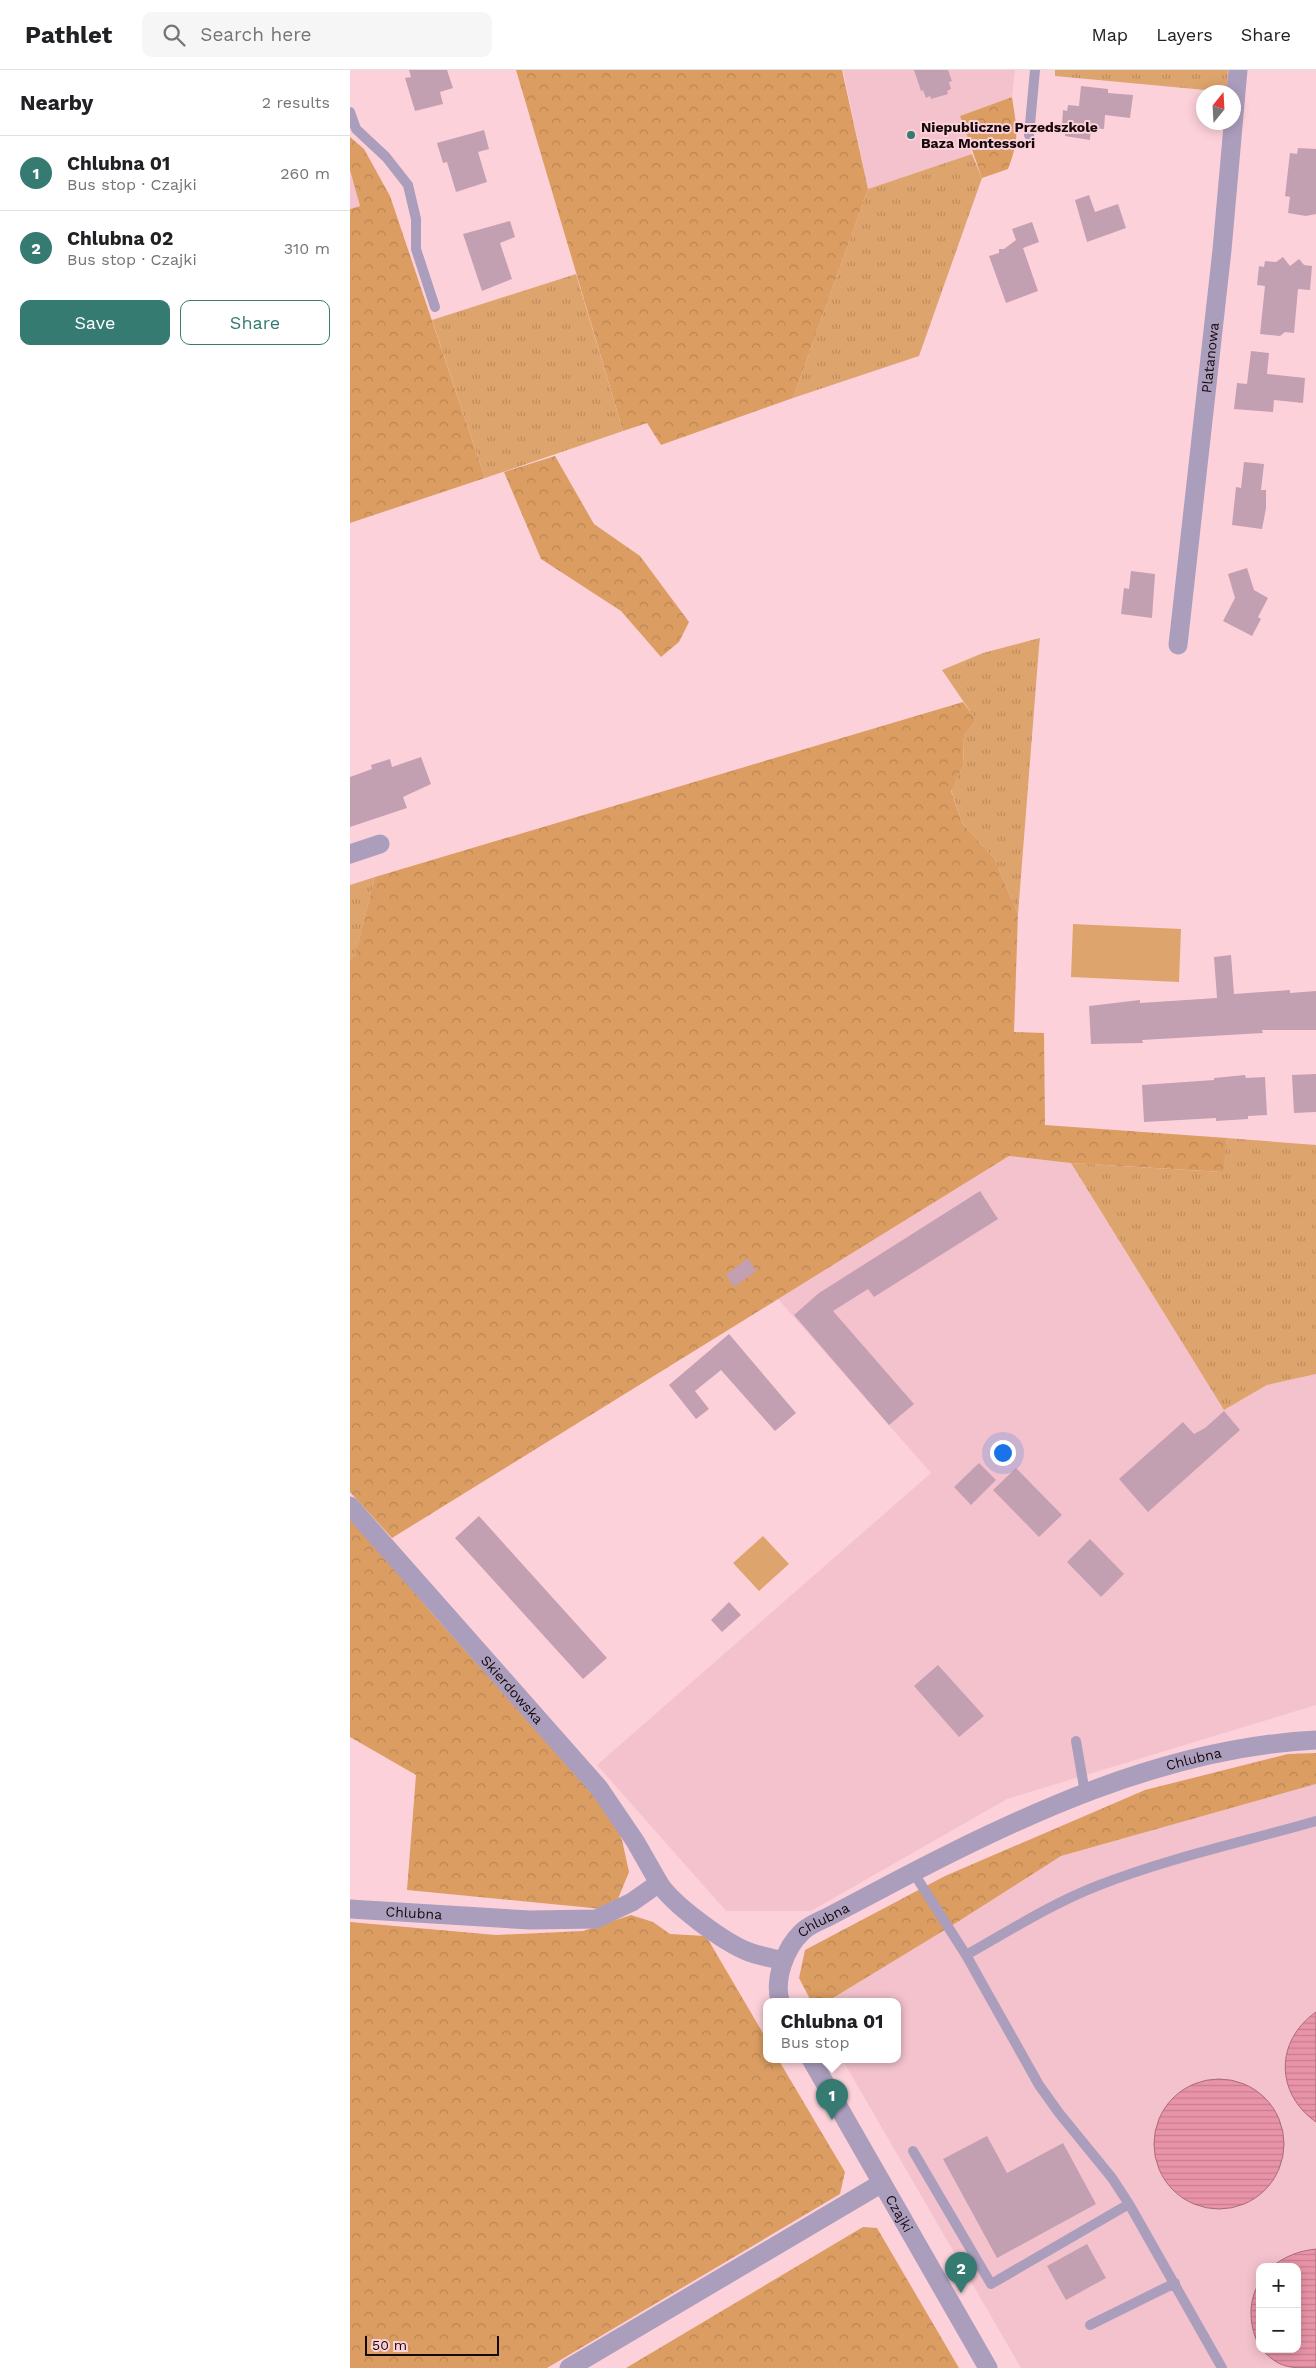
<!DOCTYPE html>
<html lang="en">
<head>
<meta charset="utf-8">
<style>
  body { margin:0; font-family:"Work Sans",sans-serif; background:#f6f6f6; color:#202124 }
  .controls { position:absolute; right:15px; bottom:15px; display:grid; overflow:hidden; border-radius:10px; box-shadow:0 2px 12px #0003 }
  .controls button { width:45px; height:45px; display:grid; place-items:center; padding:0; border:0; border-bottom:1px solid #e0e0e0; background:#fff; color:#202124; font:25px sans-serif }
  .compass { position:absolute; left:846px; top:15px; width:45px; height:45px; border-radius:50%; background:#fff; box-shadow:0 2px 12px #0003; rotate:18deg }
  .scale { position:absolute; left:15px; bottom:12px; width:134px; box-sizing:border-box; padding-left:5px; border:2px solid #16090c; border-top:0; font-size:14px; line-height:18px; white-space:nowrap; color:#16090c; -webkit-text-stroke:4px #fdd1da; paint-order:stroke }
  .you { position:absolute; left:652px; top:1382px; width:18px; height:18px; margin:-12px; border:4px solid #fff; border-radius:50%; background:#1a73e8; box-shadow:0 0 0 8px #1a73e833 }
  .badge { display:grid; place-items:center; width:32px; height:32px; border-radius:50%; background:#357b72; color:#fff; font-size:16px; font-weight:700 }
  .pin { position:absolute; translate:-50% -41px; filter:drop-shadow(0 1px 2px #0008) }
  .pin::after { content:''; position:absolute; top:26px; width:18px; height:15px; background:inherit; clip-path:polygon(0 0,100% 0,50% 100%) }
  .popup { position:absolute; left:413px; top:1928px; width:138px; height:65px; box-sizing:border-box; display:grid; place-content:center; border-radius:10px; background:#fff; filter:drop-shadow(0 1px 4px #0005); font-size:16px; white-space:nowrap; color:#757577 }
  .popup b { font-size:19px; color:#202124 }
  .popup::after { content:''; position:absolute; left:50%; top:100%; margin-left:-10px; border:10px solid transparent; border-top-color:#fff }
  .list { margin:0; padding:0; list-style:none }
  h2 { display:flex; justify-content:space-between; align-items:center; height:65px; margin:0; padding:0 20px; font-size:21px }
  h2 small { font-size:16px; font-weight:400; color:#757577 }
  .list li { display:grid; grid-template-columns:32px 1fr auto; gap:15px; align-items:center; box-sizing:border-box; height:75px; padding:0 20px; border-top:1px solid #e0e0e0 }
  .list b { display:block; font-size:19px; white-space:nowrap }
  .list p { margin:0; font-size:16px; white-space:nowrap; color:#757577 }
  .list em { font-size:16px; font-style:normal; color:#757577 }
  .actions { display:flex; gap:10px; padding:15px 20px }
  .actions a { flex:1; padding:11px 0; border:1px solid #357b72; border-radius:10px; text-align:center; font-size:18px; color:#357b72 }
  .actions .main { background:#357b72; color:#fff }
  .icon { flex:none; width:28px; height:28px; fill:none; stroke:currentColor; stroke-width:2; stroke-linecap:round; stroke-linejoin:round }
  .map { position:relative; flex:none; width:966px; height:2298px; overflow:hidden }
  header { display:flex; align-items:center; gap:30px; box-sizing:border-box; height:70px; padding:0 25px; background:#fff; border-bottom:1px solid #e0e0e0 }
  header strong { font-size:24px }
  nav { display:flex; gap:28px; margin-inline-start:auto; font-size:18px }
  .search { width:350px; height:45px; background:#f6f6f6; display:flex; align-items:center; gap:12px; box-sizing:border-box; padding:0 18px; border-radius:10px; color:#757577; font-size:19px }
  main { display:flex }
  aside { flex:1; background:#fff }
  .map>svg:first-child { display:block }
  .built { fill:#f4c2cd; fill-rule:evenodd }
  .grass { fill:url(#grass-tufts) }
  .forest { fill:url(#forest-crowns) }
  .green { fill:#dea46d }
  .water { fill:url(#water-rules); stroke:#aa6a79 }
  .building { fill:#c39fb2 }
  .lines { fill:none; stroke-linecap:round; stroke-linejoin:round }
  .lane { stroke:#ab9ebd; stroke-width:10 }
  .street { stroke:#ab9ebd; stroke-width:19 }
  .poi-dot { fill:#357b72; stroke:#fdd1da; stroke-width:2 }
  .labels { text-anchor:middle; stroke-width:4; stroke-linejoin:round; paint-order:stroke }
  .poi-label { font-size:14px; font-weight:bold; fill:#16090c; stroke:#fdd1da; text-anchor:start }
  .street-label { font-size:14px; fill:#16090c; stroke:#fdd1da }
</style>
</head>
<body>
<header>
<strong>Pathlet</strong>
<div class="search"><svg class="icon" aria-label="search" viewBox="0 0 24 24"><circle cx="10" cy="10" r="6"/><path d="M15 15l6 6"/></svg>Search here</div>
<nav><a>Map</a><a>Layers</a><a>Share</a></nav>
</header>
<main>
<aside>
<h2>Nearby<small>2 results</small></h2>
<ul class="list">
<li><span class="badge">1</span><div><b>Chlubna 01</b><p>Bus stop · Czajki</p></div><em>260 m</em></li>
<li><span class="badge">2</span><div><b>Chlubna 02</b><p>Bus stop · Czajki</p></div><em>310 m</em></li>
</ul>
<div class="actions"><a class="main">Save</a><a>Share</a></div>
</aside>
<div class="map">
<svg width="966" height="2298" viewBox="0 0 966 2298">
  <defs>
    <pattern id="grass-tufts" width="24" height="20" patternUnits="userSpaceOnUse" patternTransform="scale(1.25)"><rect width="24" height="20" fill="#dea46d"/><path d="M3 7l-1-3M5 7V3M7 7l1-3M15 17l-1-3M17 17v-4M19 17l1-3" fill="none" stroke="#be8c5d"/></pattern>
    <pattern id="forest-crowns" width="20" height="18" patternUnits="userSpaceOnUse" patternTransform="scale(1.25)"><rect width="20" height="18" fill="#db9d62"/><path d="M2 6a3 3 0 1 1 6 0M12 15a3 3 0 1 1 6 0" fill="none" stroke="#bb8654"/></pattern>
    <pattern id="water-rules" width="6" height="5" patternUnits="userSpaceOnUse" patternTransform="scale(1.25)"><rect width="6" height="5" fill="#e993a8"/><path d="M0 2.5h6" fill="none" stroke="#c77d8f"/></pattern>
  </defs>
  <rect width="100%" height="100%" fill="#fdd1da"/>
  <!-- built -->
  <path class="built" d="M493,0H665L662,27L610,46L622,84L518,119Z
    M0,100L11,136L0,139Z
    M659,1086L721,1093L874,1340L917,1315L966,1304V1635L657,1729L461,1841H376L247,1695L581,1403L428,1229Z
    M966,1714V2298H671L492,1989H547V1931H478L598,1858L711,1786ZM910,2197H947V2279H910Z"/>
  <!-- grass -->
  <path class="grass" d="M705,0H878L877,22L705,6Z
    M622,84L632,108L569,286L443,328L518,119Z
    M226,204L273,361L135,408L82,250Z
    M690,568L689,577L668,844L644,788L612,753L601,720L613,696L614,666L626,650L592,600L633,583Z
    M25,807L5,887L0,889V815Z
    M877,1068L966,1075V1304L917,1315L874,1340L721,1093L872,1102Z"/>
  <!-- forest -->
  <path class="forest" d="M166,0H492L518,119L443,328L311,375L297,353L273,361Z
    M662,27C667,61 670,67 658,99L632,108L610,46Z
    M0,67L14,79L40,126L135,408L0,453V139L10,136L0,100Z
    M205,386L244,454L290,486L339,552L329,572L311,587L271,541L191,489L154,402Z
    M613,632L626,650L614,666L613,696L601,721L612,753L644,788L668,844L664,962L694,963L695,1055L877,1068L873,1102L721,1093L659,1086L42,1468L0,1422V889L5,886L25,807Z
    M0,1446L80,1541L261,1744L272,1770L279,1802L265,1836L252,1839L57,1820L66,1705L0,1667Z
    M966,1683V1714L711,1786L598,1858L478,1931H461L449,1908L455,1880L595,1806L795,1720L938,1684Z
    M281,1845L303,1852L320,1864L356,1866L417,1970V1989H428L495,2102L490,2124L197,2298H0V1852L146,1865L233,1861Z
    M513,2157L527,2158L609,2298H276Z"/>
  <!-- green -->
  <path class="green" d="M723,854L831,859L829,912L721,907Z
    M413,1466L439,1494L409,1521L383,1493Z"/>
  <!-- water -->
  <path class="water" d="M966,1942V2052C925,2023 925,1971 966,1942Z
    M804 2074a65 65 0 1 1 130 0a65 65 0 1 1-130 0Z
    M966,2179V2298C937,2298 930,2298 911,2279H947V2197H921C936,2186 948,2181 966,2179Z
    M910,2211V2278C899,2256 897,2233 910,2211Z"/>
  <!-- building -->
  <path class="building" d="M59,0H97L103,18L90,22L93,34L65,41L55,8L61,7Z
    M564,0H598L602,11L599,12L601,19L597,21L598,24L581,29L580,26L576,28L573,20L571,21Z
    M731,16L758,19V23L783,25L780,48L755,45L754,59L741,58L740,70L715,66L716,56L712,55L713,40L717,41L718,35L729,36Z
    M134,60L139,79L128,82L137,112L106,122L97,92L93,93L87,73Z
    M948,78L966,79V144L956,146L938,143L940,127L935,126L940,83L947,84Z
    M739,125L745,142L768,134L776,158L737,172L725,130Z
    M160,151L165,167L150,173L162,209L132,221L113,164Z
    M682,152L689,172L673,178L688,221L656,233L639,186L649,183V179H654L666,170L662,159Z
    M933,187L940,196L949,189L954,195L962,196L960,220L948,219L944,263L935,262L930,266L910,264L915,216L907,215L909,196L914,197L915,191L926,192Z
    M901,281L919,283L917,304L955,308L953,333L924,330L923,342L884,339L887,313L897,314Z
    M894,392L914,394L911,420H916V438L912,459L882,455L886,417L891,418Z
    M897,498L904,520L918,528L908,547L911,549L902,566L873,551L885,528L878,504Z
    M781,501L805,504L802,548L771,544L774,518L779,519Z
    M71,687L81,714L53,727L57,738L0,757V707L22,699L21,695L40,689L42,697Z
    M881,885L884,924L940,920V923L966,921V960H912L913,963L792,970L793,973L741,974L739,936L790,930V933L867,928L864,887Z
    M966,1004V1042L944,1043L942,1005Z
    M895,1005L896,1008L915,1007L917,1045L898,1046V1049L866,1051V1048L794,1052L792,1015L864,1010V1008Z
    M630,1121L648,1149L524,1227L518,1219L483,1241L564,1334L539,1355L444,1245L469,1223Z
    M398,1188L406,1201L384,1217L376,1205Z
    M379,1264L446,1343L425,1361L371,1300L345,1321L359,1339L346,1349L319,1315Z
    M874,1341L890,1360L798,1442L769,1409L833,1352L844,1364L855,1358Z
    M629,1393L646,1410L621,1435L604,1417Z
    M666,1398L712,1445L689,1467L643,1420Z
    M129,1446L257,1588L233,1609L105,1468Z
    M740,1469L774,1504L751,1527L717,1492Z
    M379,1532L391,1545L372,1562L361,1550Z
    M588,1595L634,1646L609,1667L564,1616Z
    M637,2066L657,2103L713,2073L746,2134L647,2188L593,2089Z
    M737,2174L756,2208L716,2230L697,2196Z"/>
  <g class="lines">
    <!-- lane -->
    <path class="lane" d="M0,42L6,59L36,87L58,115L66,149V179L85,237
      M679,65L685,0
      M726,1671L735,1723
      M563,1802L616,1885L689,2015L709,2043L762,2108L779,2134L872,2298
      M616,1885C659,1861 701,1834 747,1816C818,1788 893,1772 966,1751
      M563,2081L641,2214L779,2134
      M740,2255L825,2213"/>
    <!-- street -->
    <g class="street">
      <path id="s1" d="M828,575L872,180L888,0"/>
      <path d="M0,784L30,774"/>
      <path id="s2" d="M0,1436L249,1718L285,1771L309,1813"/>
      <path id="s3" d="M0,1839L180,1850L246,1849L282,1832L309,1813C323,1835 375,1873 399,1882C410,1886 422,1888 433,1891"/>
      <path id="s4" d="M430,1931C424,1909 435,1878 452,1862C459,1855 470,1851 478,1847C497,1837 516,1827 535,1817C670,1746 812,1678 966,1670"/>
      <path id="s5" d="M461,1989L638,2298"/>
      <path d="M219,2298L532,2113"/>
    </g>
  </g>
  <!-- markers -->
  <circle class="poi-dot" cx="561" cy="65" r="5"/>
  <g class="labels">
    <!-- poi labels -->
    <g class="poi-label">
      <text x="571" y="62">Niepubliczne Przedszkole<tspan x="571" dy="16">Baza Montessori</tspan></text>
    </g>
    <!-- street labels -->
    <g class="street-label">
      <text dy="5" stroke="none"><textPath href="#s1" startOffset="289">Platanowa</textPath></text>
      <text dy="5" stroke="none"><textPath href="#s2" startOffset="245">Skierdowska</textPath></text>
      <text dy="5" stroke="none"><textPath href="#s4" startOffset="505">Chlubna</textPath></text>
      <text dy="5" stroke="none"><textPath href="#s3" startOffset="64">Chlubna</textPath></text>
      <text dy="5" stroke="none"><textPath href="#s4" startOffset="100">Chlubna</textPath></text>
      <text dy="5" stroke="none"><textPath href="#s5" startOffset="178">Czajki</textPath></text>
    </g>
  </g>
</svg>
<div class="controls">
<button>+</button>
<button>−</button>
</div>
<svg class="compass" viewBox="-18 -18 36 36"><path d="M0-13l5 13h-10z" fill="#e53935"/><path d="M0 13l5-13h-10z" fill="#757577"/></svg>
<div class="scale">50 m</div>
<div class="you"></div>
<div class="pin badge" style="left:482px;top:2050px">1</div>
<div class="popup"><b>Chlubna 01</b>Bus stop</div>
<div class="pin badge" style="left:611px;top:2223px">2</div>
</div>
</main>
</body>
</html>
